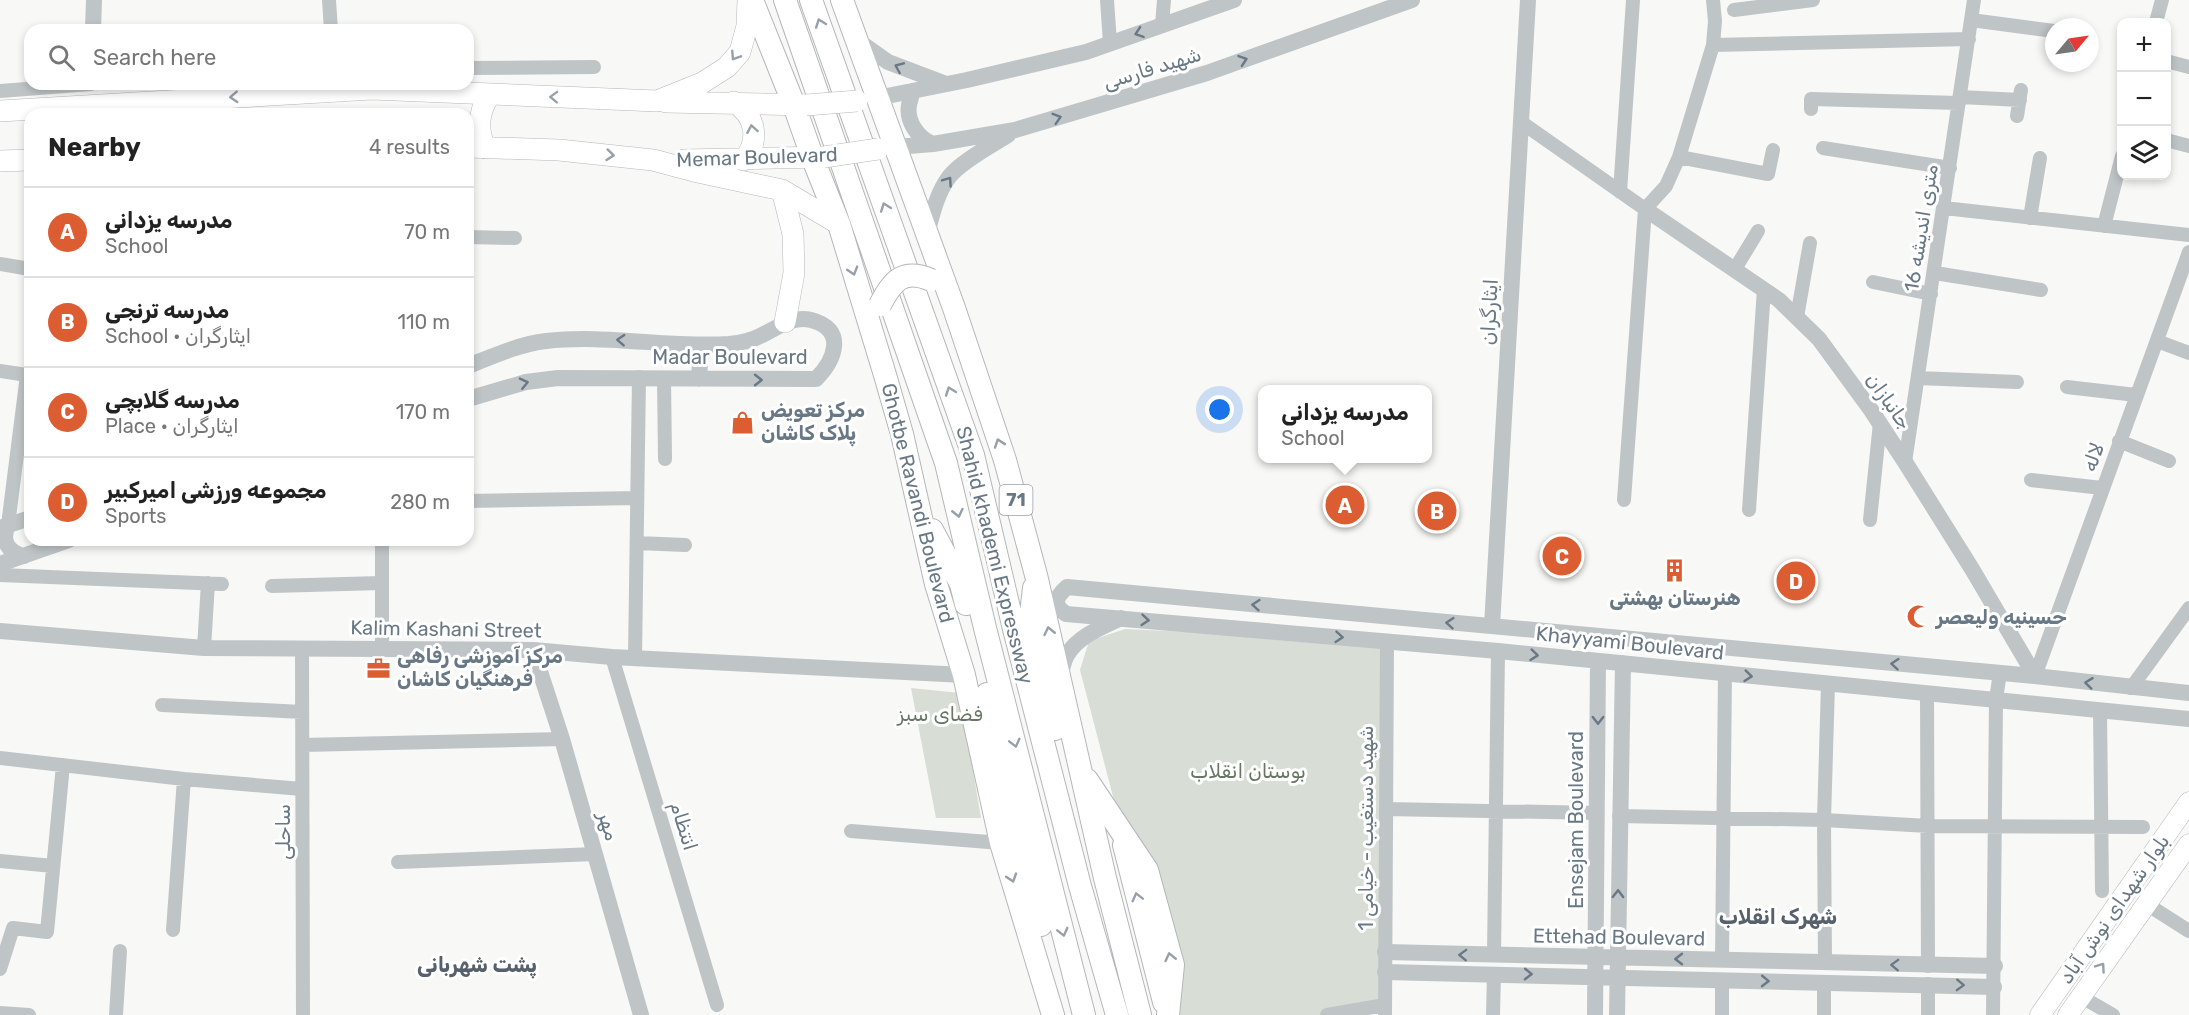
<!DOCTYPE html>
<html lang="en">
<head>
<meta charset="utf-8">
<style>
  body { margin:0; font-family:Rubik,Cairo,sans-serif; background:#f2f2f2; color:#222 }
  .controls { position:absolute; right:18px; top:18px; display:grid; overflow:hidden; border-radius:12px; box-shadow:0 3px 9px #0003 }
  .controls button { width:54px; height:54px; display:grid; place-items:center; padding:0; border:0; border-bottom:2px solid #e0e0e0; background:#fff; color:#222; font:30px sans-serif }
  .compass { position:absolute; left:2045px; top:18px; width:54px; height:54px; border-radius:50%; background:#fff; box-shadow:0 3px 9px #0003; rotate:61deg }
  .you { position:absolute; left:1220px; top:410px; width:21px; height:21px; margin:-15px; border:4px solid #fff; border-radius:50%; background:#1a73e8; box-shadow:0 0 0 9px #1a73e833 }
  .badge { display:grid; place-items:center; width:39px; height:39px; border-radius:50%; background:#dc5d32; color:#fff; font-size:20px; font-weight:700 }
  .pin { position:absolute; translate:-50% -50%; border:3px solid #fff; box-shadow:0 2px 6px #0006 }
  .popup { position:absolute; left:1258px; top:385px; width:174px; height:78px; box-sizing:border-box; display:grid; place-content:center; border-radius:12px; background:#fff; filter:drop-shadow(0 2px 4px #0005); font-size:20px; white-space:nowrap; color:#767676 }
  .popup b { font-size:22px; color:#222 }
  .popup::after { content:''; position:absolute; left:50%; top:100%; margin-left:-12px; border:12px solid transparent; border-top-color:#fff }
  .list { margin:0; padding:0; list-style:none }
  h2 { display:flex; justify-content:space-between; align-items:center; height:78px; margin:0; padding:0 24px; font-size:26px }
  h2 small { font-size:20px; font-weight:400; color:#767676 }
  .list li { display:grid; grid-template-columns:39px 1fr auto; gap:18px; align-items:center; box-sizing:border-box; height:90px; padding:0 24px; border-top:2px solid #e0e0e0 }
  .list b { display:block; font-size:22px; white-space:nowrap }
  .list p { margin:0; font-size:20px; white-space:nowrap; color:#767676 }
  .list em { font-size:20px; font-style:normal; color:#767676 }
  .icon { flex:none; width:33px; height:33px; fill:none; stroke:currentColor; stroke-width:2; stroke-linecap:round; stroke-linejoin:round }
  .map { position:relative; flex:none; width:2189px; height:1015px; overflow:hidden }
  .search { position:absolute; background:#fff; box-shadow:0 3px 9px #0003; left:24px; top:24px; width:450px; height:66px; display:flex; align-items:center; gap:15px; box-sizing:border-box; padding:0 21px; border-radius:18px; color:#767676; font-size:22px }
  .panel { position:absolute; background:#fff; box-shadow:0 3px 9px #0003; left:24px; top:108px; width:450px; height:438px; border-radius:18px }
  .map>svg:first-child { display:block }
  .green { fill:#d8ddd5 }
  .lines { fill:none; stroke-linecap:round; stroke-linejoin:round }
  .secondary-casing { stroke:#b4b9be; stroke-width:21 }
  .primary-casing { stroke:#b3b8bc; stroke-width:22 }
  .trunk-casing { stroke:#b3b7ba; stroke-width:24 }
  .minor { stroke:#bfc4c7; stroke-width:14 }
  .tertiary { stroke:#bfc4c7; stroke-width:16 }
  .secondary { stroke:#fff; stroke-width:20 }
  .primary { stroke:#fff; stroke-width:21 }
  .trunk { stroke:#fff; stroke-width:22 }
  .primary-bridge-casing { stroke:#b3b8bc; stroke-width:22; stroke-linecap:butt }
  .trunk-bridge-casing { stroke:#b3b7ba; stroke-width:24; stroke-linecap:butt }
  .primary-bridge { stroke:#fff; stroke-width:21 }
  .trunk-bridge { stroke:#fff; stroke-width:22 }
  .oneway { stroke:#96a0aa }
  .oneway2 { stroke:#697885 }
  .labels { text-anchor:middle; stroke-width:6; stroke-linejoin:round; paint-order:stroke }
  .shield { fill:#fff; stroke:#96a0aa; stroke-width:1.5 }
  .shield-label { font-size:18px; font-weight:bold; fill:#697885 }
  .street-label { font-size:20px; fill:#697885; stroke:#fff }
  .poi-label { font-size:20px; font-weight:bold; fill:#697885; stroke:#fff; text-anchor:start }
  .park-label { font-size:20px; fill:#667863; stroke:#fff }
  .neighbourhood-label { font-size:21px; font-weight:bold; fill:#56616b; stroke:#fff }
</style>
</head>
<body>
<div class="map">
<svg width="2189" height="1015" viewBox="0 0 2189 1015">
  <rect width="100%" height="100%" fill="#f8f8f6"/>
  <!-- green -->
  <path class="green" d="M1125,629L1387,641L1378,1012L1359,1015H1170L1080,670L1089,641Z
    M911,688L960,693L981,818H936Z"/>
  <g class="lines">
    <defs>
      <path id="secondary" d="M2040,1015L2189,802
        M2068,1015L2189,844"/>
      <path id="primary" d="M666,102L806,105
        M734,102C756,116 760,140 744,160
        M0,111L372,89L657,101L702,83L727,67L740,52L747,26L748,0
        M468,147L559,150L653,160L698,172L782,190L839,224
        M485,148C477,129 478,113 489,96
        M684,160L824,157
        M0,161L30,160
        M782,190L793,234L794,273L785,322"/>
      <path id="trunk" d="M752,0L794,105L813,159L839,224L885,375L902,434L936,584L964,675L1001,843L1053,1015
        M785,0L946,463L985,628L1084,1015
        M811,0L973,455L1014,629L1080,886L1117,1015
        M842,0L954,308L1005,460L1036,575L1105,878L1140,1015
        M932,530L961,584L966,604
        M1034,588L1030,622L1055,729
        M987,694L1041,925
        M1087,780L1147,870L1173,965L1168,1015
        M1124,845L1164,1002"/>
    </defs>
    <!-- secondary casing -->
    <use href="#secondary" class="secondary-casing"/>
    <!-- primary casing -->
    <use href="#primary" class="primary-casing"/>
    <!-- trunk casing -->
    <use href="#trunk" class="trunk-casing"/>
    <!-- minor -->
    <path class="minor" d="M329,0L331,30
      M1107,0L1110,43
      M1734,10L1813,0
      M1971,20L2054,31
      M2156,22L2162,0
      M1162,25L1164,0
      M1713,45L1969,39
      M2166,61L2189,67
      M468,68L594,67
      M0,91L91,84
      M1960,97L2020,100
      M1811,109V99L1959,103
      M2017,116L2021,90
      M1521,122L1645,209
      M2166,140L2189,146
      M1823,148L1950,168
      M1679,157L1768,174L1773,150
      M1620,192L1633,0
      M1944,208L2189,235
      M1645,209L1666,186L1679,157L1713,45L1715,21L1713,0
      M2030,218L2040,158
      M2104,226L2122,156
      M468,237L515,238
      M0,264L30,269
      M1735,269L1758,231
      M1935,273L2041,290
      M1873,282L1931,294
      M1797,317L1810,243
      M2157,341L2189,353
      M0,371L27,375L8,525
      M664,378L665,459
      M1918,378L2017,382
      M2067,387L2136,395
      M2119,441L2169,461
      M1905,462L1974,0
      M2031,480L2102,488
      M1624,500L1645,209
      M468,501L637,498
      M1749,510L1764,289
      M1870,520L1880,423
      M382,540V648
      M637,543L685,545
      M0,575L222,584
      M272,586L381,583
      M204,648L208,583
      M302,650L303,1015
      M612,657L717,1005
      M635,658L639,377
      M2035,676L2189,252
      M2131,688L2189,608
      M1927,694L1928,966
      M162,705L302,712
      M2100,710L2102,891
      M303,745L562,739
      M0,758L184,779L302,789
      M1386,809L1597,813
      M1619,816L1824,820L1928,826L2143,827
      M851,831L1001,843
      M0,861L53,866
      M398,862L595,854
      M2145,903L2189,931
      M173,930L184,779
      M1494,955L1498,651
      M1722,960L1725,673
      M1825,962L1824,820L1828,684
      M0,969L13,928L47,932L63,765
      M1824,982V1015
      M2080,996L2113,1015
      M0,1013L29,1015
      M116,1015L120,951
      M1327,1015L1385,1005
      M1385,1015L1387,641
      M1493,1015L1494,974
      M1722,1015V980
      M1928,1015V984
      M1993,1015L1996,699L2000,673"/>
    <!-- tertiary -->
    <path class="tertiary" d="M93,30L94,0
      M857,40L888,62L946,84
      M912,91C912,97 910,100 909,105C906,122 919,139 933,144
      M877,98L967,80L1086,52L1234,0
      M896,147L933,144L1015,130L1207,73L1412,0
      M1645,209L1779,300L1819,339L1871,410L1905,462L1972,569L2035,676
      M927,234C932,215 937,193 949,177C960,162 992,145 1008,135
      M468,366C493,356 520,344 546,341C607,334 668,348 729,344C739,343 751,341 760,336C776,329 792,315 811,320C847,329 835,360 816,379L558,378L526,382L468,399
      M699,379L701,346
      M8,525C1,540 7,552 24,556
      M0,528L30,518
      M0,564L69,540
      M1492,626L1528,0
      M0,631L204,648L533,650L612,657L964,675
      M533,650L562,739L641,1015
      M1060,678C1062,671 1063,662 1067,655C1078,636 1102,627 1121,618
      M2189,693L2035,676L1067,587C1056,597 1052,604 1066,614L1498,651L2189,719
      M1385,952L1995,966
      M1385,972L1994,987
      M1595,1015L1598,662
      M1617,1015L1623,663"/>
    <!-- secondary -->
    <use href="#secondary" class="secondary"/>
    <!-- primary -->
    <use href="#primary" class="primary"/>
    <!-- trunk -->
    <use href="#trunk" class="trunk"/>
    <defs>
      <path id="primary-bridge" d="M806,105L857,101
        M824,157L878,149"/>
      <path id="trunk-bridge" d="M880,305C892,281 903,268 931,280"/>
    </defs>
    <!-- primary-bridge casing -->
    <use href="#primary-bridge" class="primary-bridge-casing"/>
    <!-- trunk-bridge casing -->
    <use href="#trunk-bridge" class="trunk-bridge-casing"/>
    <!-- primary-bridge -->
    <use href="#primary-bridge" class="primary-bridge"/>
    <!-- trunk-bridge -->
    <use href="#trunk-bridge" class="trunk-bridge"/>
  </g>
  <!-- one-way arrows -->
  <defs><path id="oneway-chevron" d="M-2-3.5L2.5 0L-2 3.5" fill="none" stroke-width="1.6" stroke-linecap="round" stroke-linejoin="round" transform="scale(1.5)"/></defs>
  <g class="oneway">
    <use href="#oneway-chevron" transform="translate(820 23) rotate(-110)"/>
    <use href="#oneway-chevron" transform="translate(735 56) rotate(123)"/>
    <use href="#oneway-chevron" transform="translate(234 97) rotate(177)"/>
    <use href="#oneway-chevron" transform="translate(554 97) rotate(-178)"/>
    <use href="#oneway-chevron" transform="translate(752 129) rotate(-100)"/>
    <use href="#oneway-chevron" transform="translate(610 155) rotate(6)"/>
    <use href="#oneway-chevron" transform="translate(885 207) rotate(-110)"/>
    <use href="#oneway-chevron" transform="translate(853 271) rotate(73)"/>
    <use href="#oneway-chevron" transform="translate(950 391) rotate(-110)"/>
    <use href="#oneway-chevron" transform="translate(999 443) rotate(-109)"/>
    <use href="#oneway-chevron" transform="translate(958 513) rotate(77)"/>
    <use href="#oneway-chevron" transform="translate(1049 631) rotate(-103)"/>
    <use href="#oneway-chevron" transform="translate(1015 743) rotate(76)"/>
    <use href="#oneway-chevron" transform="translate(1012 878) rotate(72)"/>
    <use href="#oneway-chevron" transform="translate(1137 897) rotate(-104)"/>
    <use href="#oneway-chevron" transform="translate(1063 932) rotate(76)"/>
    <use href="#oneway-chevron" transform="translate(1170 957) rotate(-103)"/>
    <use href="#oneway-chevron" transform="translate(2101 967) rotate(-55)"/>
  </g>
  <g class="oneway2">
    <use href="#oneway-chevron" transform="translate(1139 33) rotate(161)"/>
    <use href="#oneway-chevron" transform="translate(1243 60) rotate(-19)"/>
    <use href="#oneway-chevron" transform="translate(899 67) rotate(-157)"/>
    <use href="#oneway-chevron" transform="translate(1057 118) rotate(-17)"/>
    <use href="#oneway-chevron" transform="translate(948 181) rotate(-55)"/>
    <use href="#oneway-chevron" transform="translate(621 340) rotate(-177)"/>
    <use href="#oneway-chevron" transform="translate(758 380)"/>
    <use href="#oneway-chevron" transform="translate(524 383) rotate(-13)"/>
    <use href="#oneway-chevron" transform="translate(1256 605) rotate(-175)"/>
    <use href="#oneway-chevron" transform="translate(1145 620) rotate(5)"/>
    <use href="#oneway-chevron" transform="translate(1450 623) rotate(-175)"/>
    <use href="#oneway-chevron" transform="translate(1339 637) rotate(5)"/>
    <use href="#oneway-chevron" transform="translate(1534 655) rotate(6)"/>
    <use href="#oneway-chevron" transform="translate(1895 664) rotate(-175)"/>
    <use href="#oneway-chevron" transform="translate(1748 676) rotate(6)"/>
    <use href="#oneway-chevron" transform="translate(2089 683) rotate(-173)"/>
    <use href="#oneway-chevron" transform="translate(1598 720) rotate(90)"/>
    <use href="#oneway-chevron" transform="translate(1618 894) rotate(-89)"/>
    <use href="#oneway-chevron" transform="translate(1463 955) rotate(-178)"/>
    <use href="#oneway-chevron" transform="translate(1679 959) rotate(-180)"/>
    <use href="#oneway-chevron" transform="translate(1895 965) rotate(-178)"/>
    <use href="#oneway-chevron" transform="translate(1528 974) rotate(1)"/>
    <use href="#oneway-chevron" transform="translate(1765 981) rotate(1)"/>
    <use href="#oneway-chevron" transform="translate(1960 985) rotate(2)"/>
  </g>
  <!-- icons -->
  <defs>
    <symbol id="shop-bare" viewBox="-9 -9 18 18"><path d="M-5-2.5h2.3a2.7 3.5 0 0 1 5.4 0H5L5.5 6h-11ZM-1.5-2.5h3a1.5 2.3 0 0 0-3 0Z" fill="#dc5d32" stroke="#fff" stroke-width="2.5" paint-order="stroke"/></symbol>
    <symbol id="building-bare" viewBox="-9 -9 18 18"><path d="M-4-6H4V6H1V3H-1V6H-4ZM-2.5-4.3h1.7v1.8h-1.7ZM.8-4.3h1.7v1.8H.8ZM-2.5-1h1.7V.8h-1.7ZM.8-1h1.7V.8H.8Z" fill="#dc5d32" stroke="#fff" stroke-width="2.5" paint-order="stroke"/></symbol>
    <symbol id="mosque-bare" viewBox="-9 -9 18 18"><path d="M3.5-4.9A6 6 0 1 0 3.5 4.9A5 5 0 1 1 3.5-4.9Z" fill="#dc5d32" stroke="#fff" stroke-width="2.5" paint-order="stroke"/></symbol>
    <symbol id="office-bare" viewBox="-9 -9 18 18"><path d="M-6-3h4V-5.5h4V-3h4V5H-6ZM-1-4.5V-3h2v-1.5ZM-6 0V1H6V0Z" fill="#dc5d32" stroke="#fff" stroke-width="2.5" paint-order="stroke"/></symbol>
  </defs>
  <g fill-rule="evenodd">
    <use href="#shop-bare" x="726" y="406" width="33" height="33"/>
    <use href="#building-bare" x="1658" y="554" width="33" height="33"/>
    <use href="#mosque-bare" x="1902" y="600" width="33" height="33"/>
    <use href="#office-bare" x="362" y="652" width="33" height="33"/>
  </g>
  <g class="labels">
    <!-- shield labels -->
    <rect class="shield" x="999.5" y="485" width="33" height="30" rx="4.5"/>
    <g class="shield-label">
      <text x="1016" y="506">71</text>
    </g>
    <!-- street labels -->
    <g class="street-label">
      <text transform="translate(1152 68) rotate(-17)" y="7">شهید فارسی</text>
      <text transform="translate(757 157) rotate(-2)" y="7">Memar Boulevard</text>
      <text transform="translate(1921 228) rotate(-81)" y="7">16 متری اندیشه</text>
      <text transform="translate(1489 312) rotate(-87)" y="7">ایثارگران</text>
      <text x="730" y="364">Madar Boulevard</text>
      <text transform="translate(1889 401) rotate(55)" y="7">جانبازان</text>
      <text transform="translate(2093 457) rotate(-70)" y="7">لاله</text>
      <text transform="translate(918 503) rotate(76)" y="7">Ghotbe Ravandi Boulevard</text>
      <text transform="translate(995 555) rotate(76)" y="7">Shahid khademi Expressway</text>
      <text transform="translate(446 629) rotate(1)" y="7">Kalim Kashani Street</text>
      <text transform="translate(1630 643) rotate(6)" y="7">Khayyami Boulevard</text>
      <text transform="translate(1576 820) rotate(-90)" y="7">Ensejam Boulevard</text>
      <text transform="translate(609 826) rotate(74)" y="7">مهر</text>
      <text transform="translate(684 826) rotate(73)" y="7">انتظام</text>
      <text transform="translate(1366 828) rotate(-90)" y="7">شهید دستغیب - خیامی 1</text>
      <text transform="translate(283 832) rotate(-90)" y="7">ساحلی</text>
      <text transform="translate(2114 909) rotate(-55)" y="7">بلوار شهدای نوش آباد</text>
      <text transform="translate(1619 937) rotate(1)" y="7">Ettehad Boulevard</text>
    </g>
    <!-- poi labels -->
    <g class="poi-label">
      <text x="761" y="417">مرکز تعویض<tspan x="761" dy="23">پلاک کاشان</tspan></text>
      <text x="1675" y="605" text-anchor="middle">هنرستان بهشتی</text>
      <text x="1936" y="624">حسینیه ولیعصر</text>
      <text x="397" y="663">مرکز آموزشی رفاهی<tspan x="397" dy="23">فرهنگیان کاشان</tspan></text>
    </g>
    <!-- park labels -->
    <g class="park-label">
      <text x="940" y="721">فضای سبز</text>
      <text x="1248" y="778">بوستان انقلاب</text>
    </g>
    <!-- neighbourhood labels -->
    <g class="neighbourhood-label">
      <text x="1778" y="924">شهرک انقلاب</text>
      <text x="477" y="972">پشت شهربانی</text>
    </g>
  </g>
</svg>
<div class="controls">
<button>+</button>
<button>−</button>
<button><svg class="icon" aria-label="layers" viewBox="0 0 24 24"><path d="M12 4l9 5-9 5-9-5zM3 14l9 5 9-5"/></svg></button>
</div>
<svg class="compass" viewBox="-18 -18 36 36"><path d="M0-13l5 13h-10z" fill="#e53935"/><path d="M0 13l5-13h-10z" fill="#767676"/></svg>
<div class="you"></div>
<div class="pin badge" style="left:1345px;top:505px">A</div>
<div class="popup"><b>مدرسه یزدانی</b>School</div>
<div class="pin badge" style="left:1437px;top:511px">B</div>
<div class="pin badge" style="left:1562px;top:556px">C</div>
<div class="pin badge" style="left:1796px;top:581px">D</div>
<div class="search"><svg class="icon" aria-label="search" viewBox="0 0 24 24"><circle cx="10" cy="10" r="6"/><path d="M15 15l6 6"/></svg>Search here</div>
<section class="panel">
<h2>Nearby<small>4 results</small></h2>
<ul class="list">
<li><span class="badge">A</span><div><b>مدرسه یزدانی</b><p>School</p></div><em>70 m</em></li>
<li><span class="badge">B</span><div><b>مدرسه ترنجی</b><p>School · ایثارگران</p></div><em>110 m</em></li>
<li><span class="badge">C</span><div><b>مدرسه گلابچی</b><p>Place · ایثارگران</p></div><em>170 m</em></li>
<li><span class="badge">D</span><div><b>مجموعه ورزشی امیرکبیر</b><p>Sports</p></div><em>280 m</em></li>
</ul>
</section>
</div>
</body>
</html>
